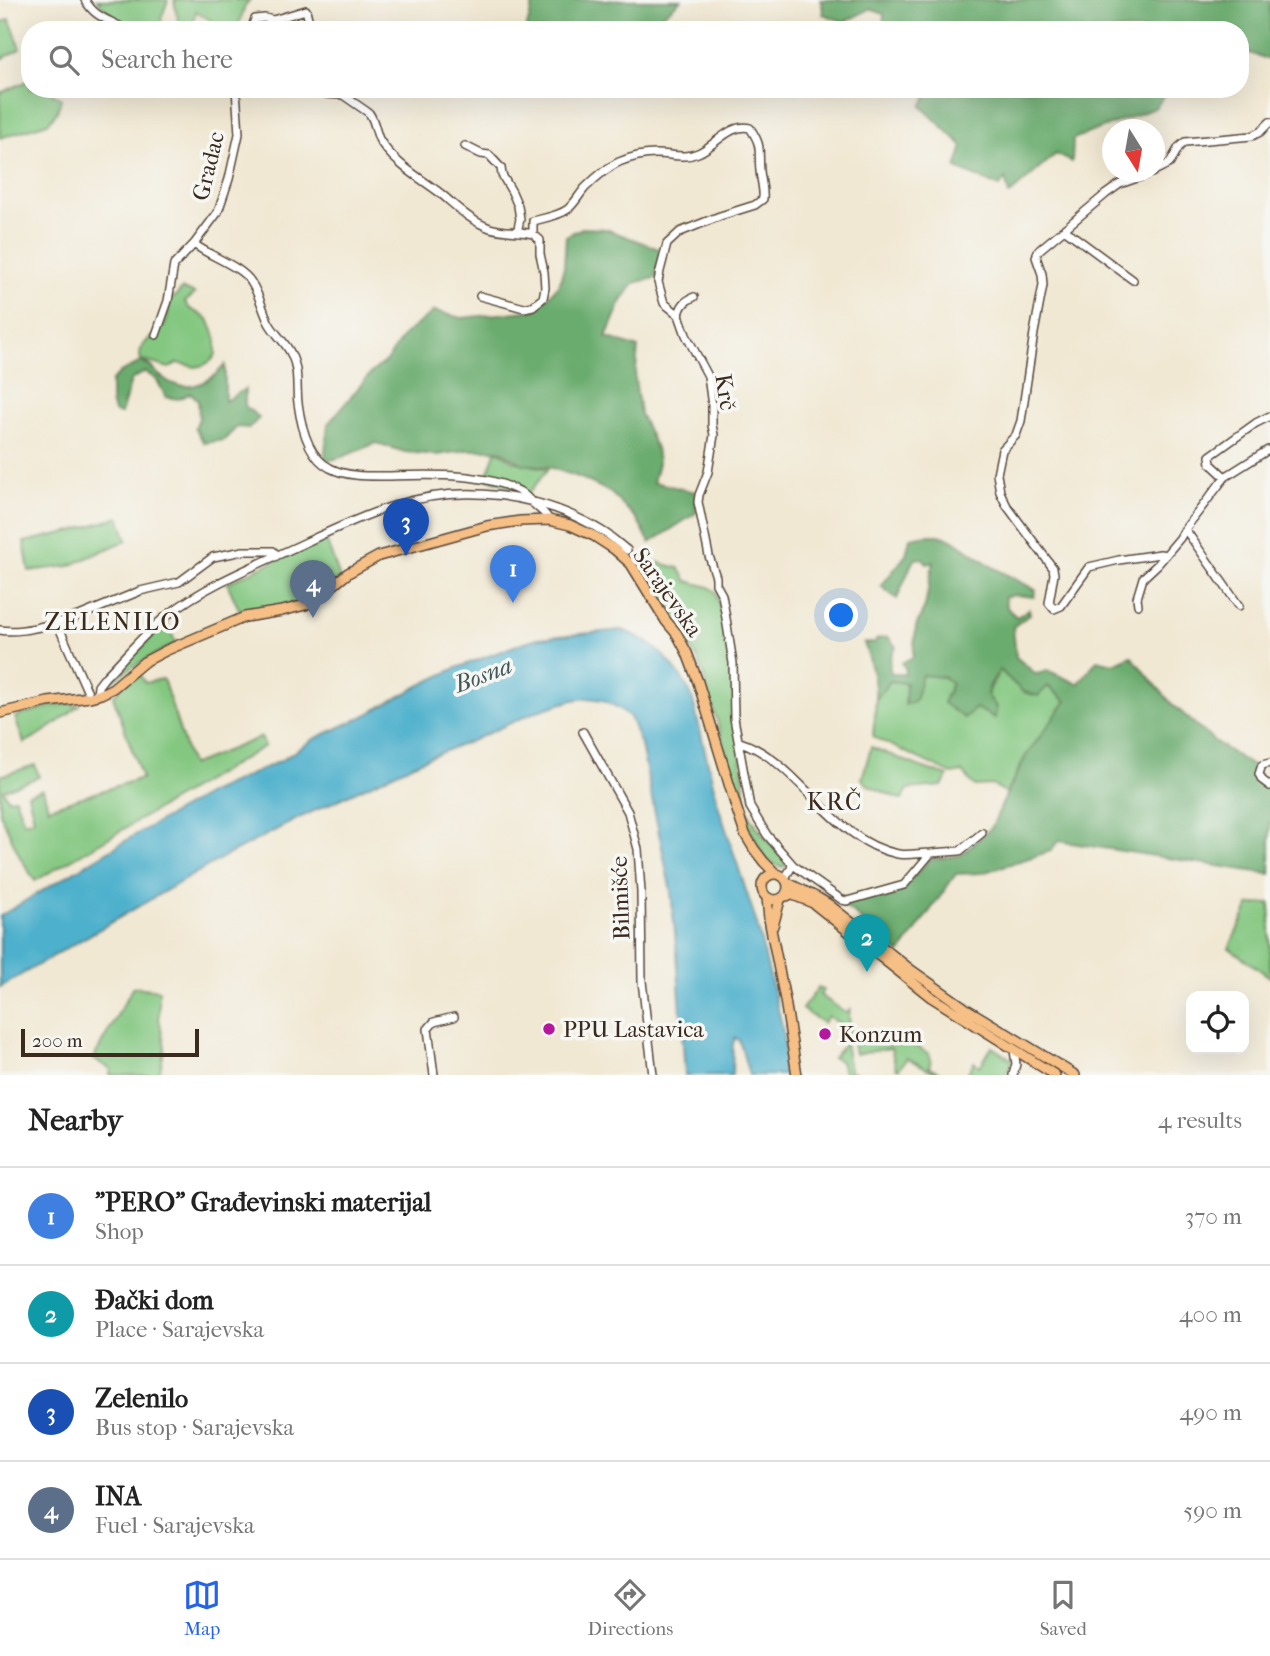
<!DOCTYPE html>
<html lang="en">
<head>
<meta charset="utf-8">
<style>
  body { margin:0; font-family:"IM FELL French Canon",serif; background:#f6f6f6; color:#222 }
  .controls { position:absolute; right:21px; bottom:21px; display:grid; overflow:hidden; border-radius:14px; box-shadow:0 7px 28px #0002 }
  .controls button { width:63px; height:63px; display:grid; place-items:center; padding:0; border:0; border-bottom:2px solid #e0e0e0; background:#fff; color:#222; font:35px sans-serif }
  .compass { position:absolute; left:1102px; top:119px; width:63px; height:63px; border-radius:50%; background:#fff; box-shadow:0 7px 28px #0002; rotate:169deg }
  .scale { position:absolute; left:21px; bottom:18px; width:178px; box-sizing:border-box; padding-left:7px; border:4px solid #3b2a1e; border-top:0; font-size:19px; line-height:24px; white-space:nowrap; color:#3b2a1e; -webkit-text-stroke:5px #f6f6f2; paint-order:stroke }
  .you { position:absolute; left:842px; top:616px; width:24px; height:24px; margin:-18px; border:5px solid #fff; border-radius:50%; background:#1a73e8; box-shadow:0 0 0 10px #1a73e833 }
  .badge { display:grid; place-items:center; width:46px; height:46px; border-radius:50%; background:#2563eb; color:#fff; font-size:23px; font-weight:700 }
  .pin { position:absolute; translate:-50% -58px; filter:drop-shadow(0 2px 4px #0008) }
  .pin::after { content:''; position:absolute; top:37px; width:24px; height:21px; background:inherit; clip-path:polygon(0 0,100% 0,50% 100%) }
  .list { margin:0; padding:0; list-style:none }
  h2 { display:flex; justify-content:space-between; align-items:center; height:91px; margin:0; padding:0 28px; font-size:30px }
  h2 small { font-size:23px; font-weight:400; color:#767676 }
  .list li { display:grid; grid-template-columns:46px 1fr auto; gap:21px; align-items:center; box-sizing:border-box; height:98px; padding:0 28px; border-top:2px solid #e0e0e0 }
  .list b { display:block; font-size:26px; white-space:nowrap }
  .list p { margin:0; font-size:23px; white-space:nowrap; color:#767676 }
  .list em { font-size:23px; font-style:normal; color:#767676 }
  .icon { flex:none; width:38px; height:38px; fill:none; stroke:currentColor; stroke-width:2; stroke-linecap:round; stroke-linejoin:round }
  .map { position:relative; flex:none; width:1270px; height:1075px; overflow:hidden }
  .search { position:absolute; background:#fff; box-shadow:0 7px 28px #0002; left:21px; right:21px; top:21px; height:77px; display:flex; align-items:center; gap:18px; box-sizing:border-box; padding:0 24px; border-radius:28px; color:#767676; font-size:26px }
  .sheet { height:483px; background:#fff }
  nav { display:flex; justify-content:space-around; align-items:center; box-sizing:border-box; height:98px; border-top:2px solid #e0e0e0; background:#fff; font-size:19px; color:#767676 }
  nav a { display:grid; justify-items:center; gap:4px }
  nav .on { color:#2563eb }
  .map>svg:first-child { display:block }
  .green { fill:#83c780; stroke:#5f784f; stroke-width:2 }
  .forest { fill:#6aac6e; stroke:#526b46; stroke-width:2 }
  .water { fill:#4db0cc; stroke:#446d75; stroke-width:2 }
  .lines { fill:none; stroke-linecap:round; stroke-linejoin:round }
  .minor-casing { stroke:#564639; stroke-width:10 }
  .major-casing { stroke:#564639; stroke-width:12 }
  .minor { stroke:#fff; stroke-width:7 }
  .major { stroke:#f5bf86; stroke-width:9 }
  .poi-dot { fill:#b5179e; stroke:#f6f6f2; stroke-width:2.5 }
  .labels { text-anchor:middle; stroke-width:7; stroke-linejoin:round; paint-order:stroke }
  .street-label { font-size:23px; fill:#3b2a1e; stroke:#f6f6f2 }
  .poi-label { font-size:23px; fill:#3b2a1e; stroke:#f6f6f2; text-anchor:start }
  .neighbourhood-label { font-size:24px; letter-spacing:2px; fill:#3b2a1e; stroke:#f6f6f2 }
  .water-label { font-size:24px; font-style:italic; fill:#41595b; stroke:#f6f6f2 }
</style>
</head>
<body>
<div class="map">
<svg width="1270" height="1075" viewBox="0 0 1270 1075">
  <rect width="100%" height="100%" fill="#f6f6f2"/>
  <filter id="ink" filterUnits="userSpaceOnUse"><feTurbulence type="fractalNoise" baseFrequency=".0143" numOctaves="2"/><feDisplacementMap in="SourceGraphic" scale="14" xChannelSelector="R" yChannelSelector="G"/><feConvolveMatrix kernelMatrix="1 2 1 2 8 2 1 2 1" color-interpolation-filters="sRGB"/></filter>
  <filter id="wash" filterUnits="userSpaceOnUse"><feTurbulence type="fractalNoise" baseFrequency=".00686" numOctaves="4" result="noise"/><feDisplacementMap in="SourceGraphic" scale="28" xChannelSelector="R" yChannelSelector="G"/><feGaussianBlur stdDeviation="1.57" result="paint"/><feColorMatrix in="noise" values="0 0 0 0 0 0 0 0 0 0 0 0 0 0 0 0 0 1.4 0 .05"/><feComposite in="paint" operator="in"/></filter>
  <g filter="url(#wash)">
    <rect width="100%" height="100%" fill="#f1e8d3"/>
    <!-- green -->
    <path class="green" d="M97,0H168L161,19L164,30H129L113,17Z
      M174,0H250L245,6L237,30H225L196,11L191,30H180Z
      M9,19L15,32L20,49L0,60V24Z
      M30,80V89H47L61,99L57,112L48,123L0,138V93Z
      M182,289L194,293L195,294L185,302L189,308L208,319L216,338V354L212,360L204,365L195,367L177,363L169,368L141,360C135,343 156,337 164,325C169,319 169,306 170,298L175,297Z
      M496,450L513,461L548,469L528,494L486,478Z
      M119,517L127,540L69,566L29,571L24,542L73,531Z
      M325,537L340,578L307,600L243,618L227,583Z
      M645,559L679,568L687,581L709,587L716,592L729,649L745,795C741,814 775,849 788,864C781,870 776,866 771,861H767L744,818L737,797L731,770L717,720L707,692L704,675L697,658L681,632L662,608L649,578L634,560Z
      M166,622L176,643L134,666L102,688Z
      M1000,669L1023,692L1047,686L1066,701L1026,756L1006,793L993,785L974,786L963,772L952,774L873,737L876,699L890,681L906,683L922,674L943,677L952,683L976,708L995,718L996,707L987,695Z
      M140,674L145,683L163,679L191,765L261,737L265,746L35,881L20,857L0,813V776L35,765L39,777L3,790L8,799L15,798L24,822L34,819L28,794L43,789L48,808L142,778L113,696L127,682Z
      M67,704L79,705C62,720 45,733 24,743L15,717L51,706Z
      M871,747L918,766L948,776L942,786L908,789L902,800L869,786L862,779Z
      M1270,903V977L1229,948L1249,905Z
      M133,987L159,990V1018L165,1047L159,1075H110L111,1069L93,1059Z
      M818,988L823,990L820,995L846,1013L850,1009L849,1017L851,1035L844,1037L850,1072H855L856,1075H844C843,1067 842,1060 833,1058L844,1044L843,1034L838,1030L840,1024L828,1016L823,1023L802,1009Z
      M895,1034L929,1054L931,1059L929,1067L945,1075H936L934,1072L907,1058L899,1069L896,1068L891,1048L855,1054L853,1042L889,1036L890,1041Z
      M992,1047L1011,1059L1012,1063L1005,1075H969L967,1074L974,1062L980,1066Z"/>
    <!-- forest -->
    <path class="forest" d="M534,0H681L645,30H526Z
      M820,0H1270V60L1246,52L1240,53V30H883L884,14L870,9L844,22L823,14L822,3Z
      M932,89H1170L1155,108L1073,139L1072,162L1056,154L1009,195L1005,178L1000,187L956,168L963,146L921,106Z
      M582,228L606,229L662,250L655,278L634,283L620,304L606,337L638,348L635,379L640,414L656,448L658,463L653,482L696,492V513L650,543L637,519L610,492L581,478L549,467L523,464L499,450H467L438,455L405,452L376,443L342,457L324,462L328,424L371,373L388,359L404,335L434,311L462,318L536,310L559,285L564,266L566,236Z
      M141,362C151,364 152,369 159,375C181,395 208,386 225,365V401L245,389V406L259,418L249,428L237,427L224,440L204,443L195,428L199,418L198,400L191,393L179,399L166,397L157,380L145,372L131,380L121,414L114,412L111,402V382L120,372Z
      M927,535H939L954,540L994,568L1036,590L1034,597L1014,595L1005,597C1004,607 1010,611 1017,617L1029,609L1030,614L1013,627L1016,657L1036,674L1047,670L1078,684L1097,660L1114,664L1131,656L1172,704L1214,741L1255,768L1262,780L1270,787V874L1058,841L1051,851L982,873L956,874L900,953L879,938L855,914L843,906L846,903L905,886L929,860L961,855L992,827L1007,793L1026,756L1066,701L1048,686L1038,696L1023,692L1000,670L990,685L987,694L996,707L995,718L976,708L964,718L943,703L952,683L943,677L922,675L915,701L905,705L906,683L890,681L876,699C875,679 871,662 864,643H875L877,639L888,637L896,647C890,656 888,663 891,674H905L906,670L902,663L913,657L916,626L925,607L933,562L927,564L923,558L915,559L911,565L897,599L881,586L906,555L910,538Z"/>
    <!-- water -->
    <path class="water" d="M622,630C654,641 678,666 692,697L719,808L756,921L782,1025L788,1075H749L739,1040L735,1038L733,1044L732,1075H685L677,954L671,892L641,745L630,717L619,708L603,700L587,698L573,700L537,711L469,742L429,757L299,818L222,858L0,987V916L135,835L210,793L280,761L314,739L364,716L421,685L454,669L525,642L538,638Z"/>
  </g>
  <g filter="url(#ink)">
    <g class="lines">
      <defs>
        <path id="minor" d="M85,0C96,19 109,19 126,30
          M251,30L255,19L265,18L273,20L306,10L311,30
          M319,89L326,94L343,95L369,113C375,121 375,130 379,139C392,162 420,178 440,193C456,206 470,221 490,228C503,232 519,231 533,234L540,240V254L544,272L545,288L543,298L533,306L524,308L480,296
          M465,146L481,154L489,155L501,168L502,175L512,192L518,206L520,219L518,228L519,231
          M1154,171L1170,163L1179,147L1185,142L1252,136L1260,132L1270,122
          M1154,172L1120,184L1106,194L1038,251L1036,257L1042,274L1043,285L1034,333L1021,421L1016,435L1002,450L997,474L1000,492L1007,506L1053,568L1054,574L1049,603L1054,609L1061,606L1089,567L1119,560L1160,554L1166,555
          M1065,228L1068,232L1133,280
          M533,234V221C544,218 559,216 568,209C575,203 579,195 585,188C595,178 606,168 619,162C631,157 643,154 656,154C671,154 684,159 698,153C715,146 730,123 750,128C763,147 758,150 760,171C761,181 764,189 763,199L755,205L720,216L680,232L667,244L660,271L658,282L664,303L679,315L686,335L708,376L712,406V425L714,435L708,472L699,495L698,502L709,556L716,577V584L722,595L725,612L733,663L734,718L750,807L767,835L793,865L842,900L847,901L904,885L931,853C920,853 908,856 898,854C831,841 799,761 740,742
          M194,244L218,212L229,179L239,134L236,89
          M679,315C681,305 685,301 694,297
          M156,335L168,301L174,265L194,244C209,256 241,266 251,282C259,294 262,308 268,321C274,334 287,343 292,356C299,371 296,387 298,403C301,426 308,457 330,468C347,477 369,476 387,476C428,475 482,472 519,491C526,495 529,500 535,505C541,511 546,513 549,520
          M1225,477L1211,464L1210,456L1256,423L1270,416
          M1185,529L1239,606
          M1138,605L1137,598L1143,578L1158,564L1180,538L1185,529L1225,477L1268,450H1270
          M57,623L84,614L140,591L179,582L213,557L243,551H273L275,553V557
          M0,630C19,633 38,627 57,623L90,697
          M97,696L98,686L105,677C126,656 145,632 169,614C206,585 257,565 300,545C330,531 361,516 393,506C461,483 541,493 602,531C611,536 619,544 627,550
          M583,732L628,812L638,849L641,892L642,981L653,1075
          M1270,763L1262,765L1259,774L1262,780L1270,786
          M931,853L960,851L982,833
          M785,878L793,865
          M434,1075L428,1029L434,1022L454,1017
          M1013,1075L1016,1064L1014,1050"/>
        <path id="major" d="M0,713L48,702L90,697L101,694L113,688L144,662L167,650L245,617L282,611L305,605L320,596L348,573L379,556L487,526L520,521L549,520L570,525L594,536L614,549L631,564L666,621L677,634L687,653L698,682L737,810L745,834L754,849L764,862L776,874
          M762 887a13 13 0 1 1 26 0a13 13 0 1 1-26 0Z
          M788,883L818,898L828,904L911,970L965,1008L1075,1075
          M785,896L793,895L813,903L931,997L1055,1075
          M767,898L769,919L785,1000L797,1075
          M773,926L780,900"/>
      </defs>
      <!-- minor casing -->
      <use href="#minor" class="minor-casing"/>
      <!-- major casing -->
      <use href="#major" class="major-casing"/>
      <!-- minor -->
      <use href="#minor" class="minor"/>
      <!-- major -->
      <use href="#major" class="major"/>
    </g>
  </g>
  <!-- markers -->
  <g class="poi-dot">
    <circle cx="549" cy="1029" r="7"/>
    <circle cx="825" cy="1034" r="7"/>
  </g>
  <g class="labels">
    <!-- street labels -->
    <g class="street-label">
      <text transform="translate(208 166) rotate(-76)" y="8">Gradac</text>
      <text transform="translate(726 392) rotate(81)" y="8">Krč</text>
      <text transform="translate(668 592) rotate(55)" y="8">Sarajevska</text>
      <text transform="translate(620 898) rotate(-92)" y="8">Bilmišće</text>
    </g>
    <!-- poi labels -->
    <g class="poi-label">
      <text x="563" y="1037">PPU Lastavica</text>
      <text x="839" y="1042">Konzum</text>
    </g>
    <!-- neighbourhood labels -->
    <g class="neighbourhood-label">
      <text x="113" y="630">ZELENILO</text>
      <text x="835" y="810">KRČ</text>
    </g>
    <!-- water labels -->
    <g class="water-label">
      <text transform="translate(483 675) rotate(-21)" y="8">Bosna</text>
    </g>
  </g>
</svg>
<div class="controls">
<button><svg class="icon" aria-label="locate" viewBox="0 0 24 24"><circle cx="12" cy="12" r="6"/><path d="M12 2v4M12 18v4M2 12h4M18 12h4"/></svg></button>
</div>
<svg class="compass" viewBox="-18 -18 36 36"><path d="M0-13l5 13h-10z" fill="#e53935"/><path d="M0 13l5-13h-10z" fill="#767676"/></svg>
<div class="scale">200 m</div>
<div class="you"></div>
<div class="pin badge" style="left:513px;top:603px;background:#3f7fe0">1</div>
<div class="pin badge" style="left:867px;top:972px;background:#0f9aa8">2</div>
<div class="pin badge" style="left:406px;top:556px;background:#1a4fb4">3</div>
<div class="pin badge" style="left:313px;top:618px;background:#5c6f8a">4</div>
<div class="search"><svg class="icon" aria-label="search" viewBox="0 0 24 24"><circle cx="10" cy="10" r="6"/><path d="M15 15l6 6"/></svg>Search here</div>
</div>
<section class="sheet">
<h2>Nearby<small>4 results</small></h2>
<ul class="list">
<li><span class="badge" style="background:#3f7fe0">1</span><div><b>&quot;PERO&quot; Građevinski materijal</b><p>Shop</p></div><em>370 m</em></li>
<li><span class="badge" style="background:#0f9aa8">2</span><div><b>Đački dom</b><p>Place · Sarajevska</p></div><em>400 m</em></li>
<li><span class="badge" style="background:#1a4fb4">3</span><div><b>Zelenilo</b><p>Bus stop · Sarajevska</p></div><em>490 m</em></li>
<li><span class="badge" style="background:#5c6f8a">4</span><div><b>INA</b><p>Fuel · Sarajevska</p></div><em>590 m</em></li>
</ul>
</section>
<nav>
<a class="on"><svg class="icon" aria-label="map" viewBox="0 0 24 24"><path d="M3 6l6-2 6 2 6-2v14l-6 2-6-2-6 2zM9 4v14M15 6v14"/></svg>Map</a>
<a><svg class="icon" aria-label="directions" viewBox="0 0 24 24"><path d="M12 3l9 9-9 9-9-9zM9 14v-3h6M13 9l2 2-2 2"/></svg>Directions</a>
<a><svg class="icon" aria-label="saved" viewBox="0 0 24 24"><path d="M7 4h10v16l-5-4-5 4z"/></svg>Saved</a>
</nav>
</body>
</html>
